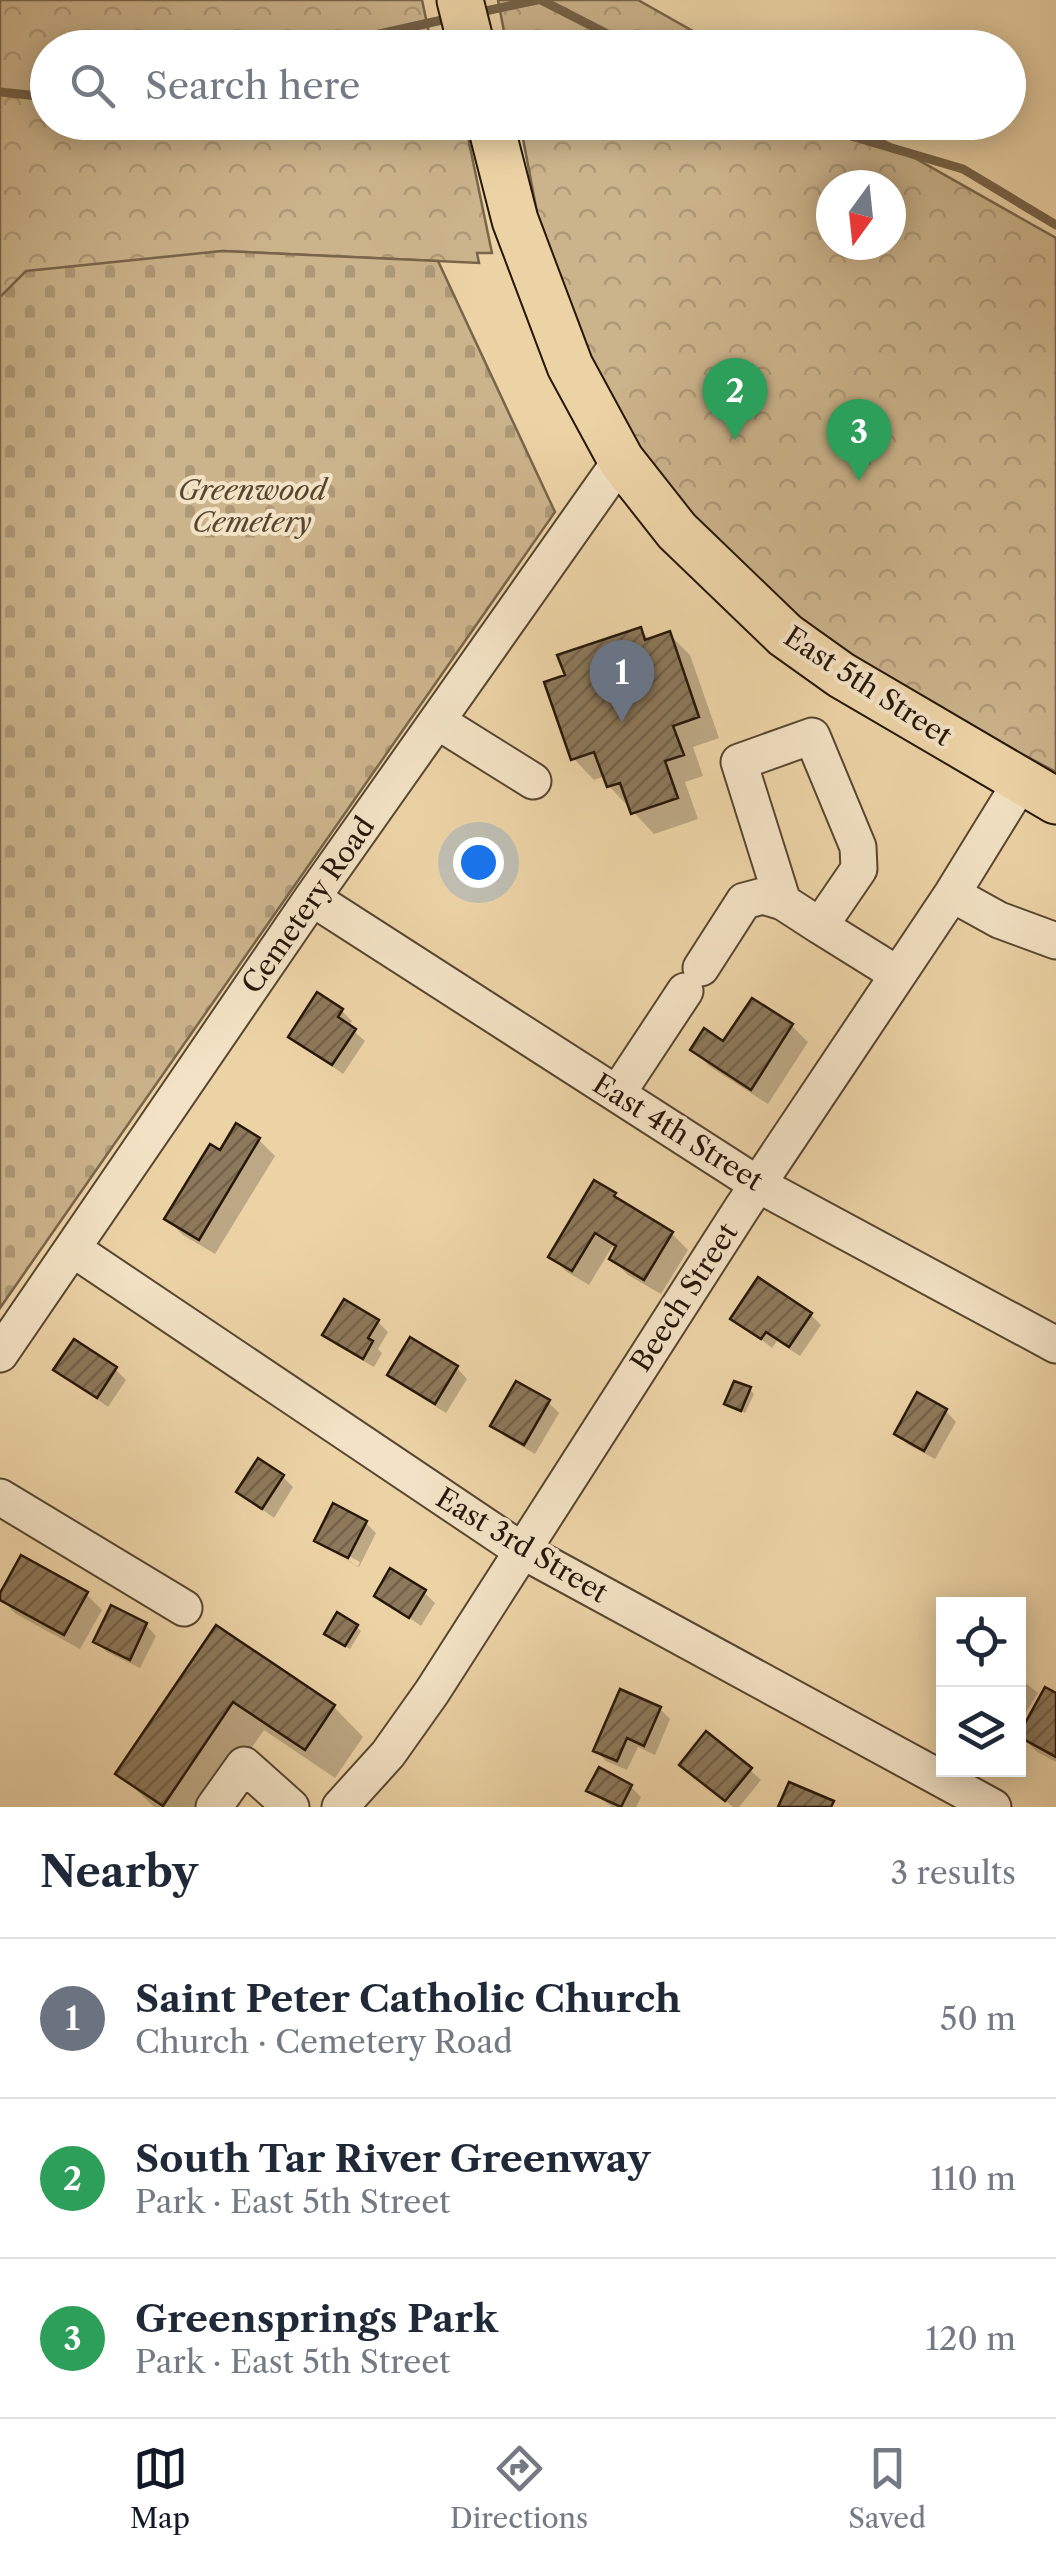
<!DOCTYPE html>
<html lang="en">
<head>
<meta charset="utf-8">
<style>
  body { margin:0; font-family:"Libre Caslon Text",serif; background:#f6f6f7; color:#1f2937 }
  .controls { position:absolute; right:30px; bottom:30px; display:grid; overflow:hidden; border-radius:0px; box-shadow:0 5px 25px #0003 }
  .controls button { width:90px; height:90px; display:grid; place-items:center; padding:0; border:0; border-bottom:2px solid #e0e1e3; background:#fff; color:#1f2937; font:50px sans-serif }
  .compass { position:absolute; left:816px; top:170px; width:90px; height:90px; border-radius:50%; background:#fff; box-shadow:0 5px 25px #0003; rotate:195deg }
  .you { position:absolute; left:478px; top:862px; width:35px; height:35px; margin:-25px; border:8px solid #fff; border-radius:50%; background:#1a73e8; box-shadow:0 0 0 15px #1a73e833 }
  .badge { display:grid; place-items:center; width:65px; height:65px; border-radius:50%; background:#111827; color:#fff; font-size:32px; font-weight:700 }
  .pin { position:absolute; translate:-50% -82px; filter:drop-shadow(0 2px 5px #0008) }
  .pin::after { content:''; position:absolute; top:52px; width:35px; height:30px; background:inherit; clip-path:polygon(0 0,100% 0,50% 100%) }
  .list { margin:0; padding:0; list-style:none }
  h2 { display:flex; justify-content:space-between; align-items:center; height:130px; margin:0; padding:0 40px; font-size:42px }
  h2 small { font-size:32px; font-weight:400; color:#747a83 }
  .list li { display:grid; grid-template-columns:65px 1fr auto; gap:30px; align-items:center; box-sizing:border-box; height:160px; padding:0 40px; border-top:2px solid #e0e1e3 }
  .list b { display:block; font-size:38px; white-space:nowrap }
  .list p { margin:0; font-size:32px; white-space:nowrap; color:#747a83 }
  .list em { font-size:32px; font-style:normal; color:#747a83 }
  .icon { flex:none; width:55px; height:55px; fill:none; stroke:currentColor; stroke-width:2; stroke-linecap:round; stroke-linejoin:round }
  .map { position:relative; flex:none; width:1056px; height:1807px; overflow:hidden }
  .search { position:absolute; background:#fff; box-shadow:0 5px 25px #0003; left:30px; right:30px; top:30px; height:110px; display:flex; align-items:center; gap:25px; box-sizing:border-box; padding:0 35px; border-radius:55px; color:#747a83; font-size:38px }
  .sheet { height:610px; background:#fff }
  nav { display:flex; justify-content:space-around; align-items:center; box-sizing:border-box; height:140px; border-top:2px solid #e0e1e3; background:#fff; font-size:28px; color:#747a83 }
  nav a { display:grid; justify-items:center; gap:5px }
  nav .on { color:#111827 }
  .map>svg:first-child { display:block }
  .forest { fill:url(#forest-crowns); stroke:#79654a; stroke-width:2.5; fill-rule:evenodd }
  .cemetery { fill:url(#cemetery-stones); stroke:#79654a; stroke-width:2.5 }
  .shadow { fill:#0003 }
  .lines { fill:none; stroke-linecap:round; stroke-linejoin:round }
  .stream { stroke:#756147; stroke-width:9 }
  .building { fill:url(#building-hatch); stroke:#271709; stroke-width:2.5 }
  .minor-casing { stroke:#584630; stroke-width:39 }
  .major-casing { stroke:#271709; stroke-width:49 }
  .minor { stroke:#f3e2c5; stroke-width:35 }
  .major { stroke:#ecd3a6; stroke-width:45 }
  .labels { text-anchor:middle; stroke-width:8; stroke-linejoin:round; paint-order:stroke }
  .park-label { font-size:28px; font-style:italic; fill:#584630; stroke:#f3e2c5 }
  .street-label { font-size:28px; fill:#271709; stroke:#f3e2c5 }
</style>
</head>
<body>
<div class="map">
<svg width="1056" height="1807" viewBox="0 0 1056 1807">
  <defs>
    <pattern id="forest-crowns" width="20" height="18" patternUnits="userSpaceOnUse" patternTransform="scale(2.5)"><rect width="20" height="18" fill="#cbb38b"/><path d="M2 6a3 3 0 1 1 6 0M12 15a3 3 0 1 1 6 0" fill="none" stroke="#ae9977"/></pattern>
    <pattern id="cemetery-stones" width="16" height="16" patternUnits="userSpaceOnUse" patternTransform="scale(2.5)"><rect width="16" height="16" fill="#cbb38b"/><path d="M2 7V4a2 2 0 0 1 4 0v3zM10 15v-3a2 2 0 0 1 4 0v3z" fill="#ae9977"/></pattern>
    <pattern id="building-hatch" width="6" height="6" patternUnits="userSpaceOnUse" patternTransform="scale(2.5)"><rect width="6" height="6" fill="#8d795b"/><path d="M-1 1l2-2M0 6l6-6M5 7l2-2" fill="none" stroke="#736249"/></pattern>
  </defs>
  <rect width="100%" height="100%" fill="#ecd3a6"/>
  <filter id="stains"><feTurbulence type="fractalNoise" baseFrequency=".002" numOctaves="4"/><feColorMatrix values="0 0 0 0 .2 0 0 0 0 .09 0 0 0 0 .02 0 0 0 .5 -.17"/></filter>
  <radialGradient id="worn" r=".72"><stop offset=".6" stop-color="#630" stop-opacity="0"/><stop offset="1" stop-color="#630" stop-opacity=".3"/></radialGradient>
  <!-- forest -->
  <path class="forest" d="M0,0H422L432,47L48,48V122L465,123L492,253H477L479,263L222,251L0,297Z
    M498,0H638L721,47H507Z
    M520,123H853L1056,238V772L904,692L825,641L758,586L691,517L635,444L566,308L540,228ZM831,185H891V245H831Z"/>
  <!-- cemetery -->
  <path class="cemetery" d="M222,251L438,261L555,512L0,1308V297L26,271Z"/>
  <!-- shadow -->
  <path class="shadow" d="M640,630L651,641L669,634L690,655L719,738L693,747L703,776L685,782L698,819L654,834L609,786L605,776L594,780L573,758L568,677Z
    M752,1001L792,1026L808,1042L768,1104L709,1066L693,1050L724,1044Z
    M342,1011L352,1021L349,1027L365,1041L343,1074L291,1037Z
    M237,1127L259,1140L275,1156L215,1254L183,1235L167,1219L221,1153Z
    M614,1195L626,1206L672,1234L688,1250L661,1294L628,1275L612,1259L617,1250L612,1247L589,1285L567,1272L551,1256Z
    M810,1314L821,1325L800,1356L777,1341L772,1348L734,1318Z
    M378,1322L388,1332L378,1349L382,1353L374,1367L336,1345L326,1334Z
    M411,1340L457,1368L467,1379L446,1413L401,1385L390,1375Z
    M115,1369L126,1380L108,1407L57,1370Z
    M749,1389L754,1394L745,1413L727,1403Z
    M548,1402L559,1413L535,1454L504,1436L493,1425Z
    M946,1411L956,1422L935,1459L907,1444L897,1433Z
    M283,1477L293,1487L274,1518L239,1492Z
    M366,1523L376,1533L359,1567L327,1550L358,1566L360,1562L326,1544V1549L317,1540Z
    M424,1592L435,1603L421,1626L377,1595Z
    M86,1594L102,1610L80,1649L16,1614L0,1598Z
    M146,1625L156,1636L140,1668L107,1652L96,1642Z
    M357,1627L361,1631L350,1649L331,1638Z
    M217,1629L334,1707L363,1737L335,1778L264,1730L211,1807H154L119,1773Z
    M1018,1677L1038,1693L1018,1725Z
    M1056,1696V1762L1037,1752L1021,1736Z
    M660,1709L670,1719L655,1755L638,1747L627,1770L606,1761L596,1750Z
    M750,1770L761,1780L739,1807H733L692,1775Z
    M631,1787L641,1797L636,1807H612L589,1790Z"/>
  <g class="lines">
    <!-- stream -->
    <path class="stream" d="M541,0L635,48
      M476,13L537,0
      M317,48L451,18
      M0,92L48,97
      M804,122L963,169L1056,225"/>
  </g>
  <!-- building -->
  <path class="building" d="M641,627L645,640L670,631L699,717L673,726L684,755L665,761L678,798L631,814L620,783L607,787L594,752L571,760L544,682L565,675L557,655Z
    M317,992L343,1009L338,1017L356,1029L332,1065L288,1037Z
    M752,998L793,1024L751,1090L690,1050L704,1028L723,1041Z
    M236,1123L260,1138L199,1240L164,1219L210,1144L220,1150Z
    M594,1180L616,1193L614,1196L673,1232L644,1280L609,1259L616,1246L595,1233L572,1271L548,1257Z
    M758,1277L812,1313L789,1347L766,1332L761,1339L730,1319Z
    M344,1299L379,1320L368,1338L373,1341L363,1359L322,1335Z
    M410,1337L458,1366L435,1404L387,1375Z
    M74,1339L117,1367L97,1398L53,1370Z
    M516,1381L550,1400L524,1445L490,1426Z
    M734,1381L751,1387L741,1411L724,1404Z
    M917,1392L947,1409L924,1451L894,1434Z
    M258,1458L284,1475L262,1509L236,1492Z
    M333,1503L367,1521L348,1558L314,1541Z
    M21,1555L88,1592L64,1635L0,1600V1593Z
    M390,1568L426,1590L409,1618L374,1596Z
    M111,1605L147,1623L130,1660L93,1642Z
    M337,1612L358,1625L345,1646L324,1634Z
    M216,1625L335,1705L305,1750L233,1702L163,1806L115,1774Z
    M1045,1687L1056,1693V1757L1018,1736Z
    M620,1689L661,1707L644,1746L627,1738L617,1761L593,1751Z
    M706,1731L752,1768L725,1801L679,1765Z
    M599,1767L632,1785L621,1807L586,1791Z
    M789,1782L834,1801L831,1807H778Z"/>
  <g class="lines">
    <defs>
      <path id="minor" d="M437,721L533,781
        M952,894L999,920L1056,941
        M312,898L757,1184L1056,1345
        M820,926L783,902L739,762L812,736L858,847L859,869L820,926L897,974
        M701,968L744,901L763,896L783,902
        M617,1094L685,991
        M73,1249L521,1550L993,1807
        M0,1354L312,898L621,460
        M0,1497L184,1608
        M214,1807L244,1765L291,1807
        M340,1807L388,1754L432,1692L742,1208L952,894L1021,782"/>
      <path id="major" d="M460,0L472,48
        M490,122L515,220L570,366L621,460L677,531L785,635L841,675L1056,801"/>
    </defs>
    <!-- minor casing -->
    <use href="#minor" class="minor-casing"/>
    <!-- major casing -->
    <use href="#major" class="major-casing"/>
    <!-- minor -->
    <use href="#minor" class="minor"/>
    <!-- major -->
    <use href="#major" class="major"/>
  </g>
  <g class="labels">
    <!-- park labels -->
    <g class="park-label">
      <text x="252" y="500">Greenwood<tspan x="252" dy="32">Cemetery</tspan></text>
    </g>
    <!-- street labels -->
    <g class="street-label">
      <text transform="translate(868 686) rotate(33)" y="10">East 5th Street</text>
      <text transform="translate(308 905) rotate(-55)" y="10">Cemetery Road</text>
      <text transform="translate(678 1132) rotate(32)" y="10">East 4th Street</text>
      <text transform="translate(684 1297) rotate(-57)" y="10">Beech Street</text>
      <text transform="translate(522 1545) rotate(31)" y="10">East 3rd Street</text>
    </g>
  </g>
  <rect width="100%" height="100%" filter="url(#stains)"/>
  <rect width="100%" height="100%" fill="url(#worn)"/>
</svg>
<div class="controls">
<button><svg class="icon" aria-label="locate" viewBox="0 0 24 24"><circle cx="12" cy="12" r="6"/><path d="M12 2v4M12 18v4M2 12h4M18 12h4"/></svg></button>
<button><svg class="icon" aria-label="layers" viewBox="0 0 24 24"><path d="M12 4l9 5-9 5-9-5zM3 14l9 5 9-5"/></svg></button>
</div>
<svg class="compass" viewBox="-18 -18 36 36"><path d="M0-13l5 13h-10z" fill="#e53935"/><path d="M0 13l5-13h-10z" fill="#747a83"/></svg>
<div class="you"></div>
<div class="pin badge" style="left:622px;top:722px;background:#6b7280">1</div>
<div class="pin badge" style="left:735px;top:440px;background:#2e9e5b">2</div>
<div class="pin badge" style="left:859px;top:481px;background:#2e9e5b">3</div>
<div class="search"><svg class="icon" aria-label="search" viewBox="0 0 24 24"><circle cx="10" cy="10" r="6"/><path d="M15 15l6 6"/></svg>Search here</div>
</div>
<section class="sheet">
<h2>Nearby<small>3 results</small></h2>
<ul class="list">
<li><span class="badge" style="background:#6b7280">1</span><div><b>Saint Peter Catholic Church</b><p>Church · Cemetery Road</p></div><em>50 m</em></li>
<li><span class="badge" style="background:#2e9e5b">2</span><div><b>South Tar River Greenway</b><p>Park · East 5th Street</p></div><em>110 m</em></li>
<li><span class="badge" style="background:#2e9e5b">3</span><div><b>Greensprings Park</b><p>Park · East 5th Street</p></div><em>120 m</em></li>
</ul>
</section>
<nav>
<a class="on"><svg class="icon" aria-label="map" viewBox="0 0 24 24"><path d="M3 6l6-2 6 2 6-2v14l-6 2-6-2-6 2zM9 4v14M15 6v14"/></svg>Map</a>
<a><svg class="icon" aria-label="directions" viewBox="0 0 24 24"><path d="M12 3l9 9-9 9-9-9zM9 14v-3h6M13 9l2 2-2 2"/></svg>Directions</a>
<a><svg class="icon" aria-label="saved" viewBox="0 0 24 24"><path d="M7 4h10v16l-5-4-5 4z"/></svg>Saved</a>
</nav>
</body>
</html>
